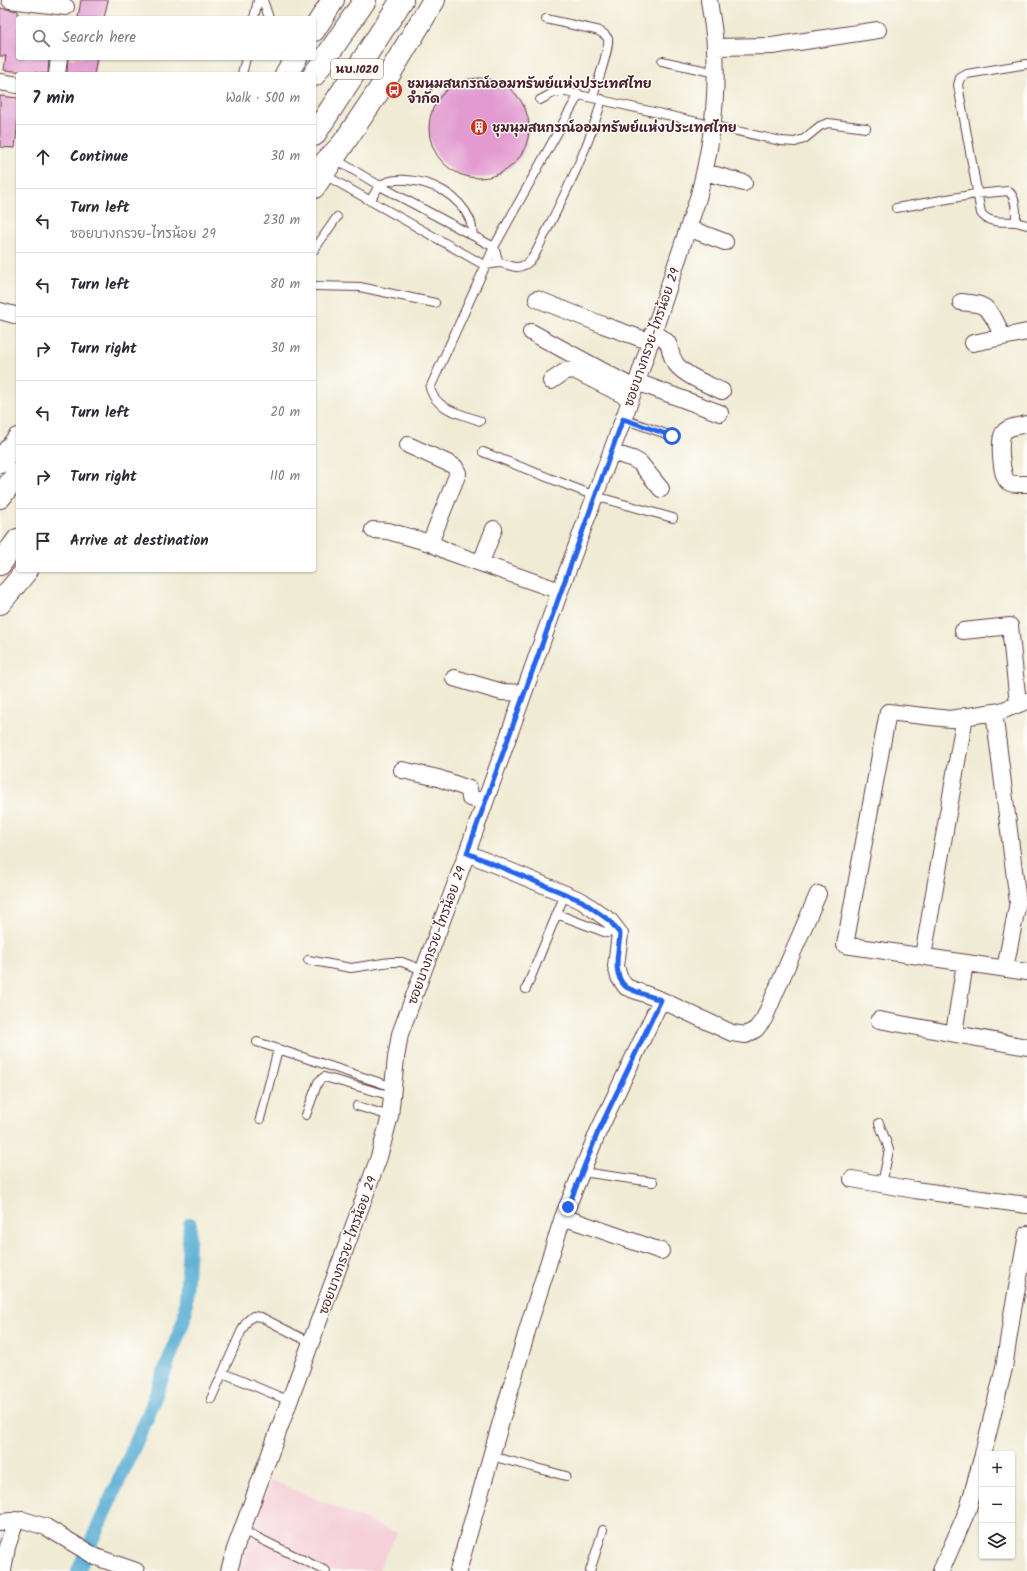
<!DOCTYPE html>
<html lang="en">
<head>
<meta charset="utf-8">
<style>
  body { margin:0; font-family:Kalam,"Playpen Sans Thai",sans-serif; background:#f7f7f7; color:#2b2b33 }
  .controls { position:absolute; right:12px; bottom:12px; display:grid; overflow:hidden; border-radius:4px; box-shadow:0 1px 3px #0004 }
  .controls button { width:36px; height:36px; display:grid; place-items:center; padding:0; border:0; border-bottom:1px solid #e1e1e2; background:#fff; color:#2b2b33; font:20px sans-serif }
  .stop { position:absolute; width:12px; height:12px; margin:-9px; border:3px solid #2563eb; border-radius:50%; background:#fff }
  .stop.end { background:#2563eb; border-color:#fff; box-shadow:0 1px 4px #0008 }
  .list { margin:0; padding:0; list-style:none }
  h2 { display:flex; justify-content:space-between; align-items:center; height:52px; margin:0; padding:0 16px; font-size:17px }
  h2 small { font-size:13px; font-weight:400; color:#7c7c81 }
  .list li { display:grid; grid-template-columns:26px 1fr auto; gap:12px; align-items:center; box-sizing:border-box; height:64px; padding:0 16px; border-top:1px solid #e1e1e2 }
  .list b { display:block; font-size:15px; white-space:nowrap }
  .list p { margin:0; font-size:13px; white-space:nowrap; color:#7c7c81 }
  .list em { font-size:13px; font-style:normal; color:#7c7c81 }
  .icon { flex:none; width:22px; height:22px; fill:none; stroke:currentColor; stroke-width:2; stroke-linecap:round; stroke-linejoin:round }
  .map { position:relative; flex:none; width:1027px; height:1571px; overflow:hidden }
  .search { position:absolute; background:#fff; box-shadow:0 1px 3px #0004; left:16px; top:16px; width:300px; height:44px; display:flex; align-items:center; gap:10px; box-sizing:border-box; padding:0 14px; border-radius:4px; color:#7c7c81; font-size:15px }
  .panel { position:absolute; background:#fff; box-shadow:0 1px 3px #0004; left:16px; top:72px; width:300px; height:500px; border-radius:4px }
  .map>svg:first-child { display:block }
  .built { fill:#f5cfd9 }
  .lines { fill:none; stroke-linecap:round; stroke-linejoin:round }
  .canal { stroke:#58add4; stroke-width:14 }
  .building { fill:#e29ad0 }
  .lane-casing { stroke:#633e44; stroke-width:10 }
  .street-casing { stroke:#633e44; stroke-width:18 }
  .secondary-casing { stroke:#633e44; stroke-width:24 }
  .primary-casing { stroke:#633e44; stroke-width:24 }
  .lane { stroke:#fff; stroke-width:8 }
  .street { stroke:#fff; stroke-width:16 }
  .secondary { stroke:#fff; stroke-width:22 }
  .primary { stroke:#fff; stroke-width:22 }
  .route { stroke:#2563eb; stroke-width:5 }
  .labels { text-anchor:middle; stroke-width:3; stroke-linejoin:round; paint-order:stroke }
  .shield { fill:#fdfcf7; stroke:#806168; stroke-width:1 }
  .shield-label { font-size:12px; font-weight:bold; fill:#4a1f2b }
  .poi-label { font-size:13px; font-weight:bold; fill:#4a1f2b; stroke:#fdfcf7; text-anchor:start }
  .street-label { font-size:13px; fill:#4a1f2b; stroke:#fdfcf7 }
</style>
</head>
<body>
<div class="map">
<svg width="1027" height="1571" viewBox="0 0 1027 1571">
  <rect width="100%" height="100%" fill="#fdfcf7"/>
  <filter id="ink" filterUnits="userSpaceOnUse"><feTurbulence type="fractalNoise" baseFrequency=".025" numOctaves="2"/><feDisplacementMap in="SourceGraphic" scale="8" xChannelSelector="R" yChannelSelector="G"/><feConvolveMatrix kernelMatrix="1 2 1 2 8 2 1 2 1" color-interpolation-filters="sRGB"/></filter>
  <filter id="wash" filterUnits="userSpaceOnUse"><feTurbulence type="fractalNoise" baseFrequency=".012" numOctaves="4" result="noise"/><feDisplacementMap in="SourceGraphic" scale="16" xChannelSelector="R" yChannelSelector="G"/><feGaussianBlur stdDeviation="0.9" result="paint"/><feColorMatrix in="noise" values="0 0 0 0 0 0 0 0 0 0 0 0 0 0 0 0 0 1.4 0 .05"/><feComposite in="paint" operator="in"/></filter>
  <g filter="url(#wash)">
    <rect width="100%" height="100%" fill="#f0ebd4"/>
    <!-- built -->
    <path class="built" d="M271,1480L397,1533L378,1571H240Z"/>
    <g class="lines">
      <!-- canal -->
      <path class="canal" d="M78,1571L147,1418L185,1317L190,1224"/>
    </g>
    <g id="blocks">
      <!-- building -->
      <path class="building" d="M81,0H108L104,18H78Z
        M0,8L18,11V58H49L48,74L4,70L6,56H0Z
        M68,58H97L94,74H67Z
        M429 128a50 50 0 1 1 100 0a50 50 0 1 1-100 0Z
        M0,96L18,98L17,129L15,148L0,147Z"/>
    </g>
  </g>
  <g filter="url(#ink)">
    <use href="#blocks" fill-opacity="0" stroke="#633e44" stroke-width="1"/>
    <g class="lines">
      <defs>
        <path id="lane" d="M263,0L269,18
          M254,18L258,0
          M546,19L596,30C601,32 606,34 608,39C610,48 596,86 593,97
          M662,61L716,73
          M242,74L246,58
          M540,100L555,92H566L781,141L795,142L804,139L820,126L828,123L866,128
          M335,159L380,186L494,247L499,263
          M323,174L484,265C489,265 495,263 500,263C511,264 514,271 526,264C535,259 540,243 545,234C567,190 589,147 602,99
          M370,201C373,197 376,189 380,186C387,180 399,179 407,180C433,182 459,195 470,220C472,224 472,230 473,235
          M896,208L976,194L1008,191C1017,197 1016,213 1016,222L1027,225
          M1016,222C1004,221 988,224 981,213L958,85L960,78L967,74L1027,64
          M314,250L337,217
          M314,286L360,287L435,303
          M623,419L672,436
          M480,421C463,414 435,410 430,388L494,247L579,94
          M483,452L595,496L673,518
          M557,914L607,933
          M308,960L351,968L390,962H402L423,970
          M526,989L565,894
          M257,1042L393,1087
          M357,1106L390,1116
          M306,1115L318,1082L324,1077L392,1096
          M260,1119L278,1049
          M879,1123L886,1141L889,1150L882,1184
          M582,1172L653,1182
          M223,1373L290,1401
          M211,1399L241,1332L247,1321L253,1316L261,1317L311,1343
          M491,1456L566,1476
          M242,1530L326,1571
          M590,1571L603,1530"/>
        <path id="street" d="M10,0L66,7
          M715,47L772,46L878,30
          M57,74L59,58
          M0,82L18,85
          M705,172L744,183
          M688,228L725,242
          M537,299L603,325L651,342
          M961,302C967,303 974,303 980,305C992,309 998,326 1002,337
          M0,311L18,316
          M531,332L634,388
          M654,333C677,345 665,348 676,364C685,376 709,385 722,391
          M973,343L1027,332
          M551,381L566,371L574,370L631,399
          M637,382L720,413
          M1027,424C1020,426 1009,426 1004,432C998,437 1001,478 1008,482C1013,485 1022,484 1027,484
          M408,445L450,464L455,467L458,473L430,543L449,552L560,591
          M611,452L633,459L640,463L661,489
          M373,530L388,531L430,543
          M481,562L494,529
          M963,631L1010,626L1018,704
          M454,678L502,692L524,693
          M1027,701L1001,711L950,719L888,712L845,945L1027,972
          M994,712L1018,902L1005,969
          M402,770L438,778L469,789L470,798L485,802
          M467,853L582,901L610,921L620,934L616,966L619,977L626,987L661,1000L732,1033L746,1035L756,1029L764,1019L818,894
          M923,956L965,716
          M879,1020L1027,1047
          M954,1033L965,963
          M852,1179L915,1190L1027,1205
          M563,1217L661,1251
          M983,1454L1004,1368L1012,1315L1027,1234
          M0,1522L23,1520L46,1527L96,1557L136,1571
          M3,1571L7,1547L16,1520
          M229,1571L235,1549L379,1157L390,1116L396,1058L400,1034L467,853L560,591L637,382L698,198C711,150 718,100 715,49C715,33 711,16 709,0
          M458,1571L530,1321L563,1217L598,1132L661,1000
          M941,1571L968,1509L982,1458"/>
        <path id="secondary" d="M314,30L333,0
          M286,74L296,58
          M314,187L384,83L434,0
          M0,462L18,439
          M0,603L27,570"/>
        <path id="primary" d="M314,75L365,0
          M314,135L402,0
          M314,174L343,144
          M0,497L18,473
          M0,564L18,540"/>
      </defs>
      <!-- lane casing -->
      <use href="#lane" class="lane-casing"/>
      <!-- street casing -->
      <use href="#street" class="street-casing"/>
      <!-- secondary casing -->
      <use href="#secondary" class="secondary-casing"/>
      <!-- primary casing -->
      <use href="#primary" class="primary-casing"/>
      <!-- lane -->
      <use href="#lane" class="lane"/>
      <!-- street -->
      <use href="#street" class="street"/>
      <!-- secondary -->
      <use href="#secondary" class="secondary"/>
      <!-- primary -->
      <use href="#primary" class="primary"/>
    </g>
  </g>
  <g class="lines" filter="url(#ink)">
    <!-- route -->
    <path class="route" d="M568,1207L598,1132L661,1000C653,997 632,991 626,987C611,974 619,950 620,934L610,921L582,901L467,853L623,419L672,436"/>
  </g>
  <!-- icons -->
  <defs>
    <symbol id="bus-disc" viewBox="-11 -11 22 22"><circle r="9.5" fill="#c8321e" stroke="#fdfcf7"/><path d="M-5-6H5V4H4V6H2V4H-2V6H-4V4H-5ZM-3.5-4V0h7V-4ZM-3.5 1.2v1.5H-2V1.2ZM2 1.2v1.5H3.5V1.2Z" fill="#fff"/></symbol>
    <symbol id="building-disc" viewBox="-11 -11 22 22"><circle r="9.5" fill="#c8321e" stroke="#fdfcf7"/><path d="M-4-6H4V6H1V3H-1V6H-4ZM-2.5-4.3h1.7v1.8h-1.7ZM.8-4.3h1.7v1.8H.8ZM-2.5-1h1.7V.8h-1.7ZM.8-1h1.7V.8H.8Z" fill="#fff"/></symbol>
  </defs>
  <g fill-rule="evenodd">
    <use href="#bus-disc" x="384" y="80" width="20" height="20"/>
    <use href="#building-disc" x="469" y="117" width="20" height="20"/>
  </g>
  <g class="labels">
    <!-- shield labels -->
    <rect class="shield" x="331" y="59" width="52" height="20" rx="3"/>
    <g class="shield-label">
      <text x="357" y="73">นบ.1020</text>
    </g>
    <!-- poi labels -->
    <g class="poi-label">
      <text x="407" y="88">ชุมนุมสหกรณ์ออมทรัพย์แห่งประเทศไทย<tspan x="407" dy="15">จำกัด</tspan></text>
      <text x="492" y="132">ชุมนุมสหกรณ์ออมทรัพย์แห่งประเทศไทย</text>
    </g>
    <!-- street labels -->
    <g class="street-label">
      <text transform="translate(651 337) rotate(-71)" y="5">ซอยบางกรวย-ไทรน้อย 29</text>
      <text transform="translate(436 935) rotate(-70)" y="5">ซอยบางกรวย-ไทรน้อย 29</text>
      <text transform="translate(347 1245) rotate(-70)" y="5">ซอยบางกรวย-ไทรน้อย 29</text>
    </g>
  </g>
</svg>
<div class="controls">
<button>+</button>
<button>−</button>
<button><svg class="icon" aria-label="layers" viewBox="0 0 24 24"><path d="M12 4l9 5-9 5-9-5zM3 14l9 5 9-5"/></svg></button>
</div>
<div class="stop" style="left:672px;top:436px"></div>
<div class="stop end" style="left:568px;top:1207px"></div>
<div class="search"><svg class="icon" aria-label="search" viewBox="0 0 24 24"><circle cx="10" cy="10" r="6"/><path d="M15 15l6 6"/></svg>Search here</div>
<section class="panel">
<h2>7 min<small>Walk · 500 m</small></h2>
<ul class="list">
<li><svg class="icon" aria-label="ahead" viewBox="0 0 24 24"><path d="M12 20V5M6 11l6-6 6 6"/></svg><div><b>Continue</b></div><em>30 m</em></li>
<li><svg class="icon" aria-label="left" viewBox="0 0 24 24"><path d="M17 20v-9H6M10 6l-5 5 5 5"/></svg><div><b>Turn left</b><p>ซอยบางกรวย-ไทรน้อย 29</p></div><em>230 m</em></li>
<li><svg class="icon" aria-label="left" viewBox="0 0 24 24"><path d="M17 20v-9H6M10 6l-5 5 5 5"/></svg><div><b>Turn left</b></div><em>80 m</em></li>
<li><svg class="icon" aria-label="right" viewBox="0 0 24 24"><path d="M7 20v-9h11M14 6l5 5-5 5"/></svg><div><b>Turn right</b></div><em>30 m</em></li>
<li><svg class="icon" aria-label="left" viewBox="0 0 24 24"><path d="M17 20v-9H6M10 6l-5 5 5 5"/></svg><div><b>Turn left</b></div><em>20 m</em></li>
<li><svg class="icon" aria-label="right" viewBox="0 0 24 24"><path d="M7 20v-9h11M14 6l5 5-5 5"/></svg><div><b>Turn right</b></div><em>110 m</em></li>
<li><svg class="icon" aria-label="arrive" viewBox="0 0 24 24"><path d="M6 21V4h12l-3 4 3 4H6"/></svg><div><b>Arrive at destination</b></div></li>
</ul>
</section>
</div>
</body>
</html>
